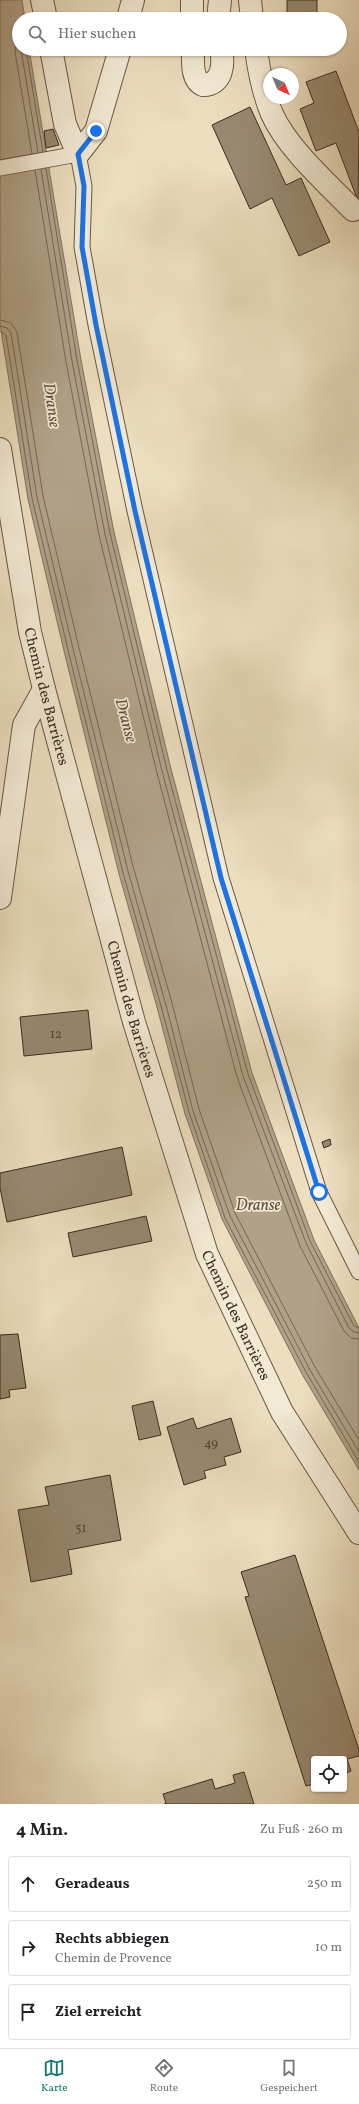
<!DOCTYPE html>
<html lang="de">
<head>
<meta charset="utf-8">
<style>
  body { margin:0; font-family:Vollkorn,serif; background:#f2f2f2; color:#202124 }
  .controls { position:absolute; right:12px; bottom:12px; display:grid; overflow:hidden; border-radius:4px; box-shadow:0 1px 3px #0004 }
  .controls button { width:36px; height:36px; display:grid; place-items:center; padding:0; border:0; border-bottom:1px solid #e0e0e0; background:#fff; color:#202124; font:20px sans-serif }
  .compass { position:absolute; left:263px; top:68px; width:36px; height:36px; border-radius:50%; background:#fff; box-shadow:0 1px 3px #0004; rotate:136deg }
  .stop { position:absolute; width:12px; height:12px; margin:-9px; border:3px solid #1a73e8; border-radius:50%; background:#fff }
  .stop.end { background:#1a73e8; border-color:#fff; box-shadow:0 1px 4px #0008 }
  .list { margin:0; padding:0; list-style:none }
  h2 { display:flex; justify-content:space-between; align-items:center; height:52px; margin:0; padding:0 16px; font-size:17px }
  h2 small { font-size:13px; font-weight:400; color:#757577 }
  .list li { display:grid; grid-template-columns:26px 1fr auto; gap:12px; align-items:center; box-sizing:border-box; height:56px; margin:0 8px 8px; padding:0 8px; border:1px solid #e0e0e0; border-radius:4px }
  .list b { display:block; font-size:15px; white-space:nowrap }
  .list p { margin:0; font-size:13px; white-space:nowrap; color:#757577 }
  .list em { font-size:13px; font-style:normal; color:#757577 }
  .icon { flex:none; width:22px; height:22px; fill:none; stroke:currentColor; stroke-width:2; stroke-linecap:round; stroke-linejoin:round }
  .map { position:relative; flex:none; width:359px; height:1804px; overflow:hidden }
  .search { position:absolute; background:#fff; box-shadow:0 1px 3px #0004; left:12px; right:12px; top:12px; height:44px; display:flex; align-items:center; gap:10px; box-sizing:border-box; padding:0 14px; border-radius:22px; color:#757577; font-size:15px }
  .sheet { height:244px; background:#fff }
  nav { display:flex; justify-content:space-around; align-items:center; box-sizing:border-box; height:56px; border-top:1px solid #e0e0e0; background:#fff; font-size:11px; color:#757577 }
  nav a { display:grid; justify-items:center; gap:2px }
  nav .on { color:#0f766e }
  .map>svg:first-child { display:block }
  .water { fill:#b0a188; stroke:#82725d }
  .lines { fill:none; stroke-linecap:round; stroke-linejoin:round }
  .shore { stroke:#766652; stroke-width:1 }
  .building { fill:#988971; stroke:#3c2c1d }
  .service-casing { stroke:#685846; stroke-width:17 }
  .minor-casing { stroke:#685846; stroke-width:24 }
  .service { stroke:#f3ead5; stroke-width:15 }
  .minor { stroke:#f3ead5; stroke-width:22 }
  .route { stroke:#1a73e8; stroke-width:5 }
  .labels { text-anchor:middle; stroke-width:3.5; stroke-linejoin:round; paint-order:stroke }
  .number-label { font-size:13px; fill:#534332 }
  .street-label { font-size:15px; fill:#3c2c1d; stroke:#f3ead5 }
  .water-label { font-size:16px; font-style:italic; fill:#5f4f3d; stroke:#f3ead5 }
</style>
</head>
<body>
<div class="map">
<svg width="359" height="1804" viewBox="0 0 359 1804">
  <rect width="100%" height="100%" fill="#ecdebf"/>
  <filter id="stains"><feTurbulence type="fractalNoise" baseFrequency=".005" numOctaves="4"/><feColorMatrix values="0 0 0 0 .2 0 0 0 0 .09 0 0 0 0 .02 0 0 0 .5 -.17"/></filter>
  <radialGradient id="worn" r=".72"><stop offset=".6" stop-color="#630" stop-opacity="0"/><stop offset="1" stop-color="#630" stop-opacity=".3"/></radialGradient>
  <!-- water -->
  <path class="water" d="M0,0H22L25,19H19V49H29L81,360L114,532L171,769L252,1073L314,1240L359,1328V1470L302,1374L222,1219L185,1114L157,1007L119,874L65,655L28,499L0,324Z"/>
  <g class="lines">
    <!-- shore -->
    <path class="shore" d="M19,39L16,44L15,52L32,154
      M21,49L38,153
      M26,49L43,152
      M46,168L77,360L110,533L167,770L248,1074L310,1241L354,1326L359,1328
      M41,169L72,361L105,534L162,771L243,1076L306,1243L349,1328L354,1332L359,1333
      M35,170L66,362L99,535L157,773L237,1077L300,1246L344,1331L351,1338L359,1339
      M0,320L11,323L17,332L43,496L80,652L134,870L172,1003L199,1109L235,1213L315,1367L359,1440
      M0,326L7,328L11,333L37,497L74,653L128,871L166,1005L193,1111L230,1216L310,1370L359,1452
      M0,331L6,335L32,498L69,654L123,873L161,1006L189,1112L225,1218L306,1372L359,1462"/>
  </g>
  <!-- building -->
  <path class="building" d="M287,0H317V19H287Z
    M336,71L359,132L358,201L336,143L316,151L300,109L314,103L306,82Z
    M250,107L286,185L301,178L330,242L299,256L272,198L250,209L212,125Z
    M53,129L59,145L46,148L44,131Z
    M88,1010L92,1049L24,1056L20,1017Z
    M330,1139L331,1145L324,1148L322,1142Z
    M122,1147L132,1195L7,1222L0,1188V1173Z
    M146,1216L152,1241L73,1257L68,1233Z
    M18,1334L26,1388L9,1390L10,1397L0,1399V1335Z
    M153,1401L161,1435L139,1440L132,1406Z
    M193,1418L197,1429L231,1418L241,1452L224,1457L226,1465L204,1471L206,1478L184,1485L167,1427Z
    M110,1475L121,1540L68,1550L72,1574L31,1582L18,1510L49,1505L45,1487Z
    M295,1555L359,1750V1756L347,1759L351,1771L344,1774V1759H314V1784L306,1786L245,1597L249,1596L241,1572Z
    M244,1772L254,1804H164L166,1803L163,1794L212,1779L215,1789L235,1783L233,1775Z"/>
  <g class="lines">
    <defs>
      <path id="service" d="M0,168L78,154L84,186L82,247L96,325L135,511L221,878L319,1192L359,1272"/>
      <g id="minor">
        <path d="M42,0L46,19"/>
        <path d="M192,0V19"/>
        <path d="M250,0L252,19"/>
        <path d="M128,19L133,0"/>
        <path d="M218,19L220,0"/>
        <path d="M51,49L65,124L78,154L96,131L120,49"/>
        <path d="M193,49C193,60 191,80 203,85C223,85 224,63 221,49"/>
        <path d="M256,49C259,72 263,93 272,114C287,148 328,184 353,210"/>
        <path id="s1" d="M0,449L30,632L44,689L134,1022L207,1254L282,1412L359,1533"/>
        <path d="M0,898L24,725L44,689"/>
      </g>
    </defs>
    <!-- service casing -->
    <use href="#service" class="service-casing"/>
    <!-- minor casing -->
    <use href="#minor" class="minor-casing"/>
    <!-- service -->
    <use href="#service" class="service"/>
    <!-- minor -->
    <use href="#minor" class="minor"/>
  </g>
  <g class="lines">
    <!-- route -->
    <path class="route" d="M96,131L78,154L84,186L82,247L96,325L135,511L221,878L319,1192"/>
  </g>
  <g class="labels">
    <!-- number labels -->
    <g class="number-label">
      <text x="56" y="1038">12</text>
      <text x="211" y="1447">49</text>
      <text x="81" y="1532">51</text>
    </g>
    <!-- street labels -->
    <g class="street-label">
      <text dy="5" stroke="none"><textPath href="#s1" startOffset="252">Chemin des Barrières</textPath></text>
      <text dy="5" stroke="none"><textPath href="#s1" startOffset="576">Chemin des Barrières</textPath></text>
      <text dy="5" stroke="none"><textPath href="#s1" startOffset="900">Chemin des Barrières</textPath></text>
    </g>
    <!-- water labels -->
    <g class="water-label">
      <text transform="translate(53 405) rotate(82)" y="6">Dranse</text>
      <text transform="translate(127 720) rotate(75)" y="6">Dranse</text>
      <text x="258" y="1210">Dranse</text>
    </g>
  </g>
  <rect width="100%" height="100%" filter="url(#stains)"/>
  <rect width="100%" height="100%" fill="url(#worn)"/>
</svg>
<div class="controls">
<button><svg class="icon" aria-label="locate" viewBox="0 0 24 24"><circle cx="12" cy="12" r="6"/><path d="M12 2v4M12 18v4M2 12h4M18 12h4"/></svg></button>
</div>
<svg class="compass" viewBox="-18 -18 36 36"><path d="M0-13l5 13h-10z" fill="#e53935"/><path d="M0 13l5-13h-10z" fill="#757577"/></svg>
<div class="stop" style="left:319px;top:1192px"></div>
<div class="stop end" style="left:96px;top:131px"></div>
<div class="search"><svg class="icon" aria-label="search" viewBox="0 0 24 24"><circle cx="10" cy="10" r="6"/><path d="M15 15l6 6"/></svg>Hier suchen</div>
</div>
<section class="sheet">
<h2>4 Min.<small>Zu Fuß · 260 m</small></h2>
<ul class="list">
<li><svg class="icon" aria-label="ahead" viewBox="0 0 24 24"><path d="M12 20V5M6 11l6-6 6 6"/></svg><div><b>Geradeaus</b></div><em>250 m</em></li>
<li><svg class="icon" aria-label="right" viewBox="0 0 24 24"><path d="M7 20v-9h11M14 6l5 5-5 5"/></svg><div><b>Rechts abbiegen</b><p>Chemin de Provence</p></div><em>10 m</em></li>
<li><svg class="icon" aria-label="arrive" viewBox="0 0 24 24"><path d="M6 21V4h12l-3 4 3 4H6"/></svg><div><b>Ziel erreicht</b></div></li>
</ul>
</section>
<nav>
<a class="on"><svg class="icon" aria-label="map" viewBox="0 0 24 24"><path d="M3 6l6-2 6 2 6-2v14l-6 2-6-2-6 2zM9 4v14M15 6v14"/></svg>Karte</a>
<a><svg class="icon" aria-label="directions" viewBox="0 0 24 24"><path d="M12 3l9 9-9 9-9-9zM9 14v-3h6M13 9l2 2-2 2"/></svg>Route</a>
<a><svg class="icon" aria-label="saved" viewBox="0 0 24 24"><path d="M7 4h10v16l-5-4-5 4z"/></svg>Gespeichert</a>
</nav>
</body>
</html>
